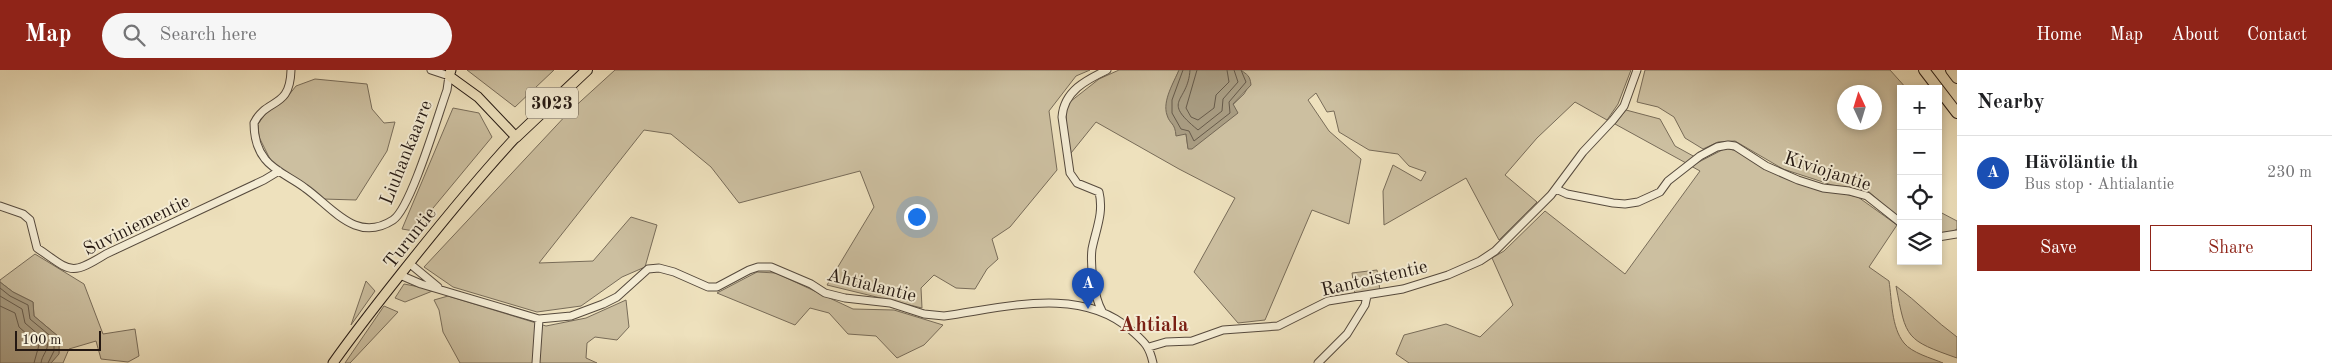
<!DOCTYPE html>
<html lang="en">
<head>
<meta charset="utf-8">
<style>
  body { margin:0; font-family:"Old Standard TT",serif; background:#f6f6f6; color:#202124 }
  .controls { position:absolute; right:15px; top:15px; display:grid; overflow:hidden; border-radius:0px; box-shadow:0 2px 8px #0003 }
  .controls button { width:45px; height:45px; display:grid; place-items:center; padding:0; border:0; border-bottom:1px solid #e0e0e0; background:#fff; color:#202124; font:25px sans-serif }
  .compass { position:absolute; left:1837px; top:15px; width:45px; height:45px; border-radius:50%; background:#fff; box-shadow:0 2px 8px #0003; rotate:356deg }
  .scale { position:absolute; left:15px; bottom:12px; width:86px; box-sizing:border-box; padding-left:5px; border:2px solid #241812; border-top:0; font-size:14px; line-height:18px; white-space:nowrap; color:#241812; -webkit-text-stroke:4px #f4ecd4; paint-order:stroke }
  .you { position:absolute; left:916px; top:146px; width:18px; height:18px; margin:-12px; border:4px solid #fff; border-radius:50%; background:#1a73e8; box-shadow:0 0 0 8px #1a73e833 }
  .badge { display:grid; place-items:center; width:32px; height:32px; border-radius:50%; background:#8f2418; color:#fff; font-size:16px; font-weight:700 }
  .pin { position:absolute; translate:-50% -41px; filter:drop-shadow(0 1px 2px #0008) }
  .pin::after { content:''; position:absolute; top:26px; width:18px; height:15px; background:inherit; clip-path:polygon(0 0,100% 0,50% 100%) }
  .list { margin:0; padding:0; list-style:none }
  h2 { display:flex; justify-content:space-between; align-items:center; height:65px; margin:0; padding:0 20px; font-size:21px }
  h2 small { font-size:16px; font-weight:400; color:#757577 }
  .list li { display:grid; grid-template-columns:32px 1fr auto; gap:15px; align-items:center; box-sizing:border-box; height:75px; padding:0 20px; border-top:1px solid #e0e0e0 }
  .list b { display:block; font-size:19px; white-space:nowrap }
  .list p { margin:0; font-size:16px; white-space:nowrap; color:#757577 }
  .list em { font-size:16px; font-style:normal; color:#757577 }
  .actions { display:flex; gap:10px; padding:15px 20px }
  .actions a { flex:1; padding:11px 0; border:1px solid #8f2418; border-radius:0px; text-align:center; font-size:18px; color:#8f2418 }
  .actions .main { background:#8f2418; color:#fff }
  .icon { flex:none; width:28px; height:28px; fill:none; stroke:currentColor; stroke-width:2; stroke-linecap:round; stroke-linejoin:round }
  .map { position:relative; flex:none; width:1957px; height:293px; overflow:hidden }
  header { display:flex; align-items:center; gap:30px; box-sizing:border-box; height:70px; padding:0 25px; background:#8f2418; color:#fff }
  header strong { font-size:24px }
  nav { display:flex; gap:28px; margin-inline-start:auto; font-size:18px }
  .search { width:350px; height:45px; background:#f6f6f6; display:flex; align-items:center; gap:12px; box-sizing:border-box; padding:0 18px; border-radius:28px; color:#757577; font-size:19px }
  main { display:flex }
  aside { flex:1; background:#fff }
  .map>svg:first-child { display:block }
  .green { fill:#ccbfa0; stroke:#786c59; fill-rule:evenodd }
  .water { fill:#a99d83; stroke:#746856 }
  .lines { fill:none; stroke-linecap:round; stroke-linejoin:round }
  .shore { stroke:#665a4a; stroke-width:1 }
  .minor-casing { stroke:#564a3d; stroke-width:9 }
  .major-casing { stroke:#241812; stroke-width:11 }
  .highway-casing { stroke:#241812; stroke-width:12 }
  .minor { stroke:#f4ecd4; stroke-width:7 }
  .major { stroke:#eee1bd; stroke-width:9 }
  .highway { stroke:#eee1bd; stroke-width:10 }
  .labels { text-anchor:middle; stroke-width:4; stroke-linejoin:round; paint-order:stroke }
  .shield { fill:#f4ecd4; stroke:#62584c; stroke-width:1 }
  .shield-label { font-size:18px; font-weight:bold; fill:#241812 }
  .street-label { font-size:19px; fill:#241812; stroke:#f4ecd4 }
  .quarter-label { font-size:21px; font-weight:bold; fill:#7a1f14; stroke:#f4ecd4 }
</style>
</head>
<body>
<header>
<strong>Map</strong>
<div class="search"><svg class="icon" aria-label="search" viewBox="0 0 24 24"><circle cx="10" cy="10" r="6"/><path d="M15 15l6 6"/></svg>Search here</div>
<nav><a>Home</a><a>Map</a><a>About</a><a>Contact</a></nav>
</header>
<main>
<div class="map">
<svg width="1957" height="293" viewBox="0 0 1957 293">
  <rect width="100%" height="100%" fill="#eee1bd"/>
  <filter id="stains"><feTurbulence type="fractalNoise" baseFrequency=".004" numOctaves="4"/><feColorMatrix values="0 0 0 0 .2 0 0 0 0 .09 0 0 0 0 .02 0 0 0 .5 -.17"/></filter>
  <radialGradient id="worn" r=".72"><stop offset=".6" stop-color="#630" stop-opacity="0"/><stop offset="1" stop-color="#630" stop-opacity=".3"/></radialGradient>
  <!-- green -->
  <path class="green" d="M467,0H554L515,37Z
    M615,0H1090L1076,6L1049,41L1057,100L1010,157L992,169L998,189L987,199L975,219L956,218L934,205L921,218L922,238L827,215L874,137L860,101L739,133L711,97L671,64L644,60L539,193L593,191L631,147L657,155L645,197L622,207L581,236L537,242L453,217L424,197L570,41Z
    M1119,0H1179C1167,30 1156,41 1186,64L1188,78L1244,24L1248,17L1241,0H1631L1618,34L1607,50L1575,32L1537,68L1505,105L1537,132L1499,170L1466,108L1384,155L1383,121L1393,95L1421,111L1426,102L1409,96L1398,84L1369,80L1339,62L1334,41L1327,42L1316,23L1308,30L1329,61L1361,89L1349,154L1312,140L1265,250L1238,253L1194,202L1235,128L1179,99L1096,52L1067,88L1066,35L1099,9Z
    M1645,0H1890L1907,19H1901V141L1899,148L1868,121L1832,115L1783,99L1735,71L1718,72L1703,79L1685,68L1674,47L1658,37L1637,32ZM1844,22H1874V52H1844Z
    M315,9L367,14L372,39L384,53L395,52L387,81L356,130L323,129L272,93L259,67L258,54L266,43L284,31L296,16Z
    M453,38L479,43L492,67L414,161L402,159Z
    M1626,40L1660,49L1675,76L1695,87L1686,93L1615,54Z
    M1726,78L1737,81L1757,92L1836,122L1858,127L1897,155L1869,197L1889,211C1892,230 1891,257 1904,273C1912,283 1931,288 1943,293H1409L1396,284L1404,265L1446,254L1480,267L1513,235L1492,188L1504,181L1545,141L1625,204L1700,101L1691,96Z
    M1938,141L1957,151V159L1950,163H1938Z
    M35,184L84,214L103,264L135,259L139,286L128,292L101,289L96,271L69,279L63,293H51L59,283V267L34,246L33,232L13,222L0,212V210Z
    M1377,200L1380,220L1355,224L1352,203Z
    M757,202L776,203L853,239L894,240L943,255L924,275L897,288L876,266L848,264L829,243L810,238L795,255L717,223Z
    M366,211L375,221L351,255Z
    M404,214L435,220L405,232L395,228Z
    M1896,216C1918,232 1935,251 1957,267V288C1906,270 1906,269 1896,216Z
    M448,226L546,256L586,248L626,230L629,257L617,270L595,267L587,273L586,288L597,293H460L443,262L439,240L434,230Z
    M384,236L398,242L350,293H345Z"/>
  <!-- water -->
  <path class="water" d="M1179,0H1241C1247,5 1250,5 1251,15L1233,34L1238,43L1192,79H1188L1186,64L1176,66C1175,52 1170,55 1167,45C1162,31 1174,12 1179,0Z
    M0,212L13,222L33,232L34,246L59,267V284L51,293H0Z"/>
  <g class="lines">
    <!-- shore -->
    <path class="shore" d="M1183,0L1172,30V43L1181,59L1189,61L1194,71L1230,43L1229,32L1246,12L1241,0
      M1190,0C1188,34 1160,29 1198,60L1222,41L1223,29L1238,12L1234,0
      M1197,0L1186,38L1191,47L1198,50L1214,38L1216,25L1229,12L1227,0
      M0,218L10,226L28,235L30,249L54,269V281L48,293
      M0,226L22,239L25,253L47,272C49,281 42,284 41,293
      M0,236L15,243L19,257L39,275L34,293"/>
    <defs>
      <path id="minor" d="M291,0C290,40 267,27 254,53C254,65 257,79 265,89C274,101 292,108 305,118C332,137 356,174 393,150C411,138 438,45 447,20L449,6L431,0
        M1556,119L1567,124L1613,133L1625,134L1638,132L1660,122L1668,111L1700,86L1717,77L1728,75L1735,76L1766,96L1798,110L1823,118L1849,121L1867,126L1901,153
        M0,136L23,144L30,150L37,178C71,201 69,207 106,184L264,110L279,101
        M1938,167L1957,164
        M409,193L438,217
        M400,205L421,214L539,249L571,246L603,234L617,227L648,199L659,198L674,202L708,217H717L749,200L758,197H771L811,214L825,223L845,228L890,233L924,244L944,246C1004,238 1080,215 1131,260C1144,272 1149,275 1153,293
        M1102,241C1094,227 1090,195 1092,179C1096,159 1104,143 1099,122L1077,113L1070,103L1062,47C1064,21 1086,10 1107,0
        M1149,277L1166,272L1192,271L1223,260L1278,256L1328,231L1403,219L1448,205L1480,191L1495,181L1551,125L1583,82L1613,50L1624,36L1637,0
        M536,293L539,249
        M1318,293L1347,264L1365,235L1367,226"/>
      <path id="major" d="M333,293C355,262 377,234 400,205C438,157 475,111 516,67L478,27L449,6L451,0"/>
      <path id="highway" d="M1924,0L1957,43
        M1951,0L1957,8
        M516,67L587,0"/>
    </defs>
    <!-- minor casing -->
    <use href="#minor" class="minor-casing"/>
    <!-- major casing -->
    <use href="#major" class="major-casing"/>
    <!-- highway casing -->
    <use href="#highway" class="highway-casing"/>
    <!-- minor -->
    <use href="#minor" class="minor"/>
    <!-- major -->
    <use href="#major" class="major"/>
    <!-- highway -->
    <use href="#highway" class="highway"/>
  </g>
  <g class="labels">
    <!-- shield labels -->
    <rect class="shield" x="526" y="17.5" width="52" height="31" rx="4"/>
    <g class="shield-label">
      <text x="552" y="39">3023</text>
    </g>
    <!-- street labels -->
    <g class="street-label">
      <text transform="translate(405 82) rotate(-68)" y="7">Liuhankaarre</text>
      <text transform="translate(1828 100) rotate(18)" y="7">Kiviojantie</text>
      <text transform="translate(136 154) rotate(-26)" y="7">Suviniementie</text>
      <text transform="translate(409 167) rotate(-52)" y="7">Turuntie</text>
      <text transform="translate(1374 207) rotate(-13)" y="7">Rantoistentie</text>
      <text transform="translate(872 214) rotate(14)" y="7">Ahtialantie</text>
    </g>
    <!-- quarter labels -->
    <g class="quarter-label">
      <text x="1154" y="261">Ahtiala</text>
    </g>
  </g>
  <rect width="100%" height="100%" filter="url(#stains)"/>
  <rect width="100%" height="100%" fill="url(#worn)"/>
</svg>
<div class="controls">
<button>+</button>
<button>−</button>
<button><svg class="icon" aria-label="locate" viewBox="0 0 24 24"><circle cx="12" cy="12" r="6"/><path d="M12 2v4M12 18v4M2 12h4M18 12h4"/></svg></button>
<button><svg class="icon" aria-label="layers" viewBox="0 0 24 24"><path d="M12 4l9 5-9 5-9-5zM3 14l9 5 9-5"/></svg></button>
</div>
<svg class="compass" viewBox="-18 -18 36 36"><path d="M0-13l5 13h-10z" fill="#e53935"/><path d="M0 13l5-13h-10z" fill="#757577"/></svg>
<div class="scale">100 m</div>
<div class="you"></div>
<div class="pin badge" style="left:1088px;top:239px;background:#1a4fb4">A</div>
</div>
<aside>
<h2>Nearby<small></small></h2>
<ul class="list">
<li><span class="badge" style="background:#1a4fb4">A</span><div><b>Hävöläntie th</b><p>Bus stop · Ahtialantie</p></div><em>230 m</em></li>
</ul>
<div class="actions"><a class="main">Save</a><a>Share</a></div>
</aside>
</main>
</body>
</html>
